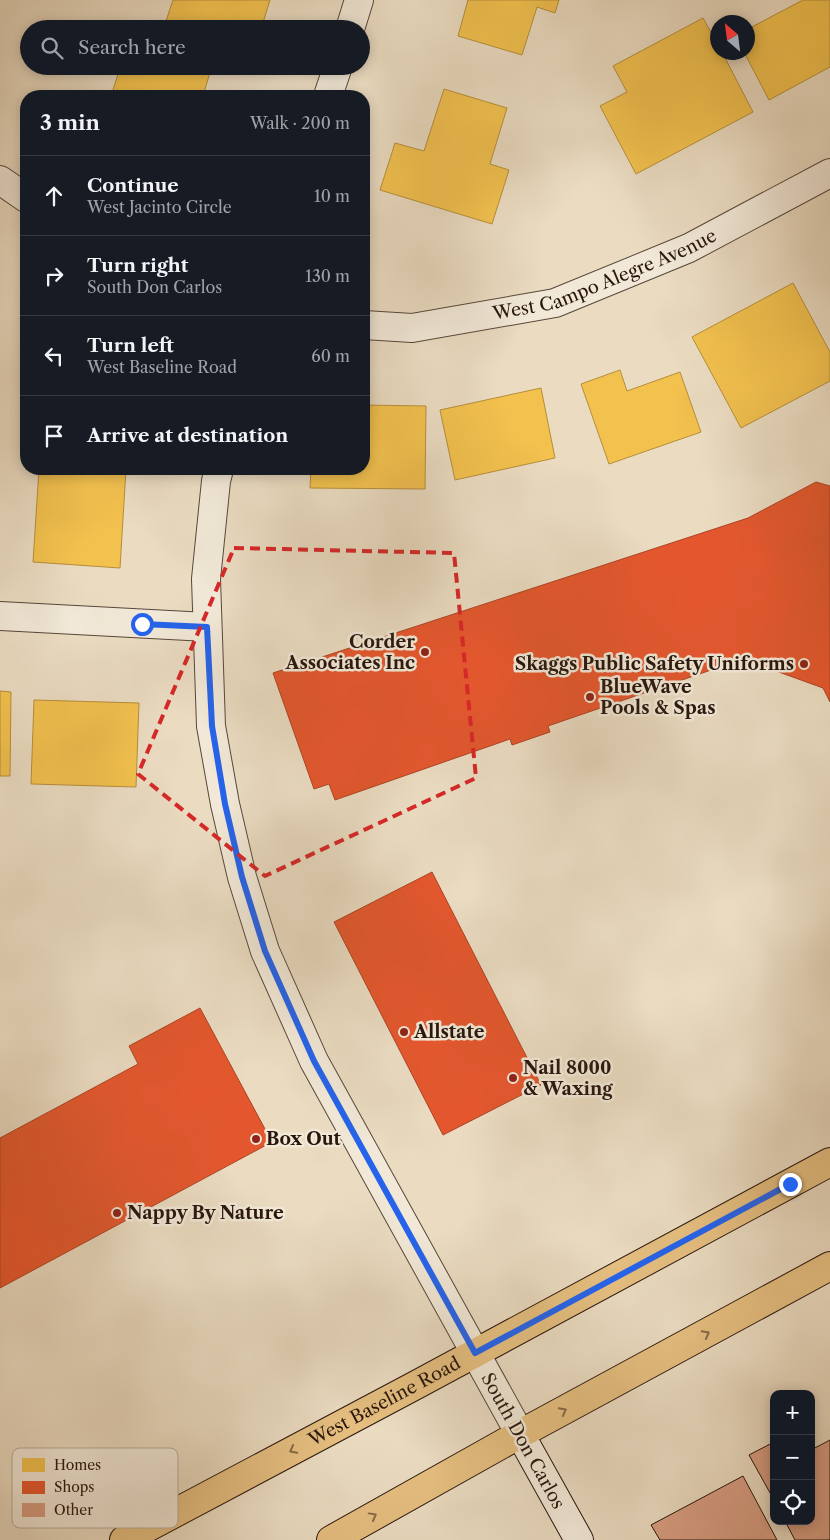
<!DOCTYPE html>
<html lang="en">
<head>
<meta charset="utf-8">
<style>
  body { margin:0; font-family:"Libre Caslon Text",serif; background:#242831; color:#f1f3f6 }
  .controls { position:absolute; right:15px; bottom:15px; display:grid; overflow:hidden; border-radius:10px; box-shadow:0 2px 12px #0003 }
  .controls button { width:45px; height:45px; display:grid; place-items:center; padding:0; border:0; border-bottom:1px solid #363941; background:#171b24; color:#f1f3f6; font:25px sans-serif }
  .compass { position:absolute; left:710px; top:15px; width:45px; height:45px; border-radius:50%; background:#171b24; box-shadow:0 2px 12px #0003; rotate:332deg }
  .stop { position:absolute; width:15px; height:15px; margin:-11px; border:4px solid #2563eb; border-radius:50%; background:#fff }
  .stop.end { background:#2563eb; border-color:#fff; box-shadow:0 1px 5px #0008 }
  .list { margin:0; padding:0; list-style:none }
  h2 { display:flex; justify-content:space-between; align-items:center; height:65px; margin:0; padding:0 20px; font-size:21px }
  h2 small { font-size:16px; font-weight:400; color:#9ea1a6 }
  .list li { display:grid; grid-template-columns:32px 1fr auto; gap:15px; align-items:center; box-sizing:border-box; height:80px; padding:0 20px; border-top:1px solid #363941 }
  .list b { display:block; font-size:19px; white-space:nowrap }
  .list p { margin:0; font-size:16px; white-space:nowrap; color:#9ea1a6 }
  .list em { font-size:16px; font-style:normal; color:#9ea1a6 }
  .icon { flex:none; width:28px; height:28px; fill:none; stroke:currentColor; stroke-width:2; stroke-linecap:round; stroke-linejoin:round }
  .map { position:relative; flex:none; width:830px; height:1540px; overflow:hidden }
  .search { position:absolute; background:#171b24; box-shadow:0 2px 12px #0003; left:20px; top:20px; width:350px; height:55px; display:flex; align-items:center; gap:12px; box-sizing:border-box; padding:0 18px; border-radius:28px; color:#9ea1a6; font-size:19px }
  .panel { position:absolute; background:#171b24; box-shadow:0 2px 12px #0003; left:20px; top:90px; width:350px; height:385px; border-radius:20px }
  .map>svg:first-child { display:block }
  .homes { fill:#f2c14e; stroke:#b58e3a }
  .shops { fill:#e4572e; stroke:#ac4424 }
  .building { fill:#d79d82; stroke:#28160d }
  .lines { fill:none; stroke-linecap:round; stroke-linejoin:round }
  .street-casing { stroke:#58473a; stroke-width:30 }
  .secondary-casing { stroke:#28160d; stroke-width:30 }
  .primary-casing { stroke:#28160d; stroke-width:30 }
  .street { stroke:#f1e8d7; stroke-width:28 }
  .secondary { stroke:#f1e8d7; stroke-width:28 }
  .primary { stroke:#e5be80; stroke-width:28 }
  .oneway { stroke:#866a46 }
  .route { stroke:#2563eb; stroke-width:6 }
  .marked { fill:none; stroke:#d62828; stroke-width:4; stroke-dasharray:10 6; stroke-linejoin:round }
  .poi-dot { fill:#8f2418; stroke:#f1e8d7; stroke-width:2 }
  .labels { text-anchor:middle; stroke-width:5; stroke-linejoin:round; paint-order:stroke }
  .street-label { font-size:18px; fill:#28160d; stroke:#f1e8d7 }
  .poi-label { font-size:18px; font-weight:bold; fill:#28160d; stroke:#f1e8d7; text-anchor:start }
  .key { fill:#f1e8d7; stroke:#b5a99a; stroke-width:1 }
  .key-label { font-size:14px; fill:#28160d }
</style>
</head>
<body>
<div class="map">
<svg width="830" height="1540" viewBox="0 0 830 1540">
  <rect width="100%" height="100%" fill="#eadbc1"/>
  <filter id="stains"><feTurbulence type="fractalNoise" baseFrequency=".004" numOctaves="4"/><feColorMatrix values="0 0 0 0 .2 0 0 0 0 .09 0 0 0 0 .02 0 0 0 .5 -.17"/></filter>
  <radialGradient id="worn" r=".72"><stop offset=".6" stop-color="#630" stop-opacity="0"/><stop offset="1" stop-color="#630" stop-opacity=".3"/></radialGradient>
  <!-- homes -->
  <path class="homes" d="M173,0H270L261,29H182L165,24Z
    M468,0H559L555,13L537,7L522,55L458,36Z
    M803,0H830V67L769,100L744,52H748V29Z
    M703,18L718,45V52H722L753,112L636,174L600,106L627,92L613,66Z
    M145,66H202L211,69L203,96H111L120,68L143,75Z
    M444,89L507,108L490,164L509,170L492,224L380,190L395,143L424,151Z
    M793,283L830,352V381L741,428L692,337Z
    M620,370L627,391L680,372L701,432L609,464L581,384Z
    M541,388L555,458L455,480L440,410Z
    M364,405L426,406L425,489L310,488L311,469H364Z
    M39,469H126L120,568L33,562Z
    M0,691L11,692L10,776H0Z
    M34,700L139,703L136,787L31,784Z"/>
  <!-- shops -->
  <path class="shops" d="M816,482L830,486V702L823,688L743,659L548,726L550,732L512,745L510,739L335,800L329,784L314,789L273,673L748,518Z
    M432,872L541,1085L443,1135L334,922Z
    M200,1008L272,1142L0,1288V1138L138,1064L129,1046Z"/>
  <!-- building -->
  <path class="building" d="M830,1440V1540H795L785,1521H811V1450Z
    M774,1442V1500L749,1455Z
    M743,1476L777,1540H660L651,1525Z"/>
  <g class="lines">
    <defs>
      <g id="street">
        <path d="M350,29L359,0"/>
        <path d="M328,96L338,66"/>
        <path d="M0,180L26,198"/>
        <path id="s1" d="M364,325L412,328L555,303L689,248L830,173"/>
        <path d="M219,469L216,481L206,579L211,726L225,804L242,877L265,951L314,1061L520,1434"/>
        <path d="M0,616L207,627"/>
      </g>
      <path id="secondary" d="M520,1434L579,1540"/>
      <g id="primary">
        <path id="s2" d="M124,1540L416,1385L830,1162"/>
        <path d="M331,1540L520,1434L830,1266"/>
      </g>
    </defs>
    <!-- street casing -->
    <use href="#street" class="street-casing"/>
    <!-- secondary casing -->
    <use href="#secondary" class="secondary-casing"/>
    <!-- primary casing -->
    <use href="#primary" class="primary-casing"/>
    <!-- street -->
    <use href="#street" class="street"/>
    <!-- secondary -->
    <use href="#secondary" class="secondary"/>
    <!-- primary -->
    <use href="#primary" class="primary"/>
  </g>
  <!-- one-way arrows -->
  <defs><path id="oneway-chevron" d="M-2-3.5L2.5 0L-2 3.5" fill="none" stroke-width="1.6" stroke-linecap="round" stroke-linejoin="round" transform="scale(1.25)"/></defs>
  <g class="oneway">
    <use href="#oneway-chevron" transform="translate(706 1334) rotate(-28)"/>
    <use href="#oneway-chevron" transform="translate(563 1411) rotate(-28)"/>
    <use href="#oneway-chevron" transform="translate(293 1450) rotate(152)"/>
    <use href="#oneway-chevron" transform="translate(373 1516) rotate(-29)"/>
  </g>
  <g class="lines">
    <!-- route -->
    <path class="route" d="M142,624L207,627L212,726L225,804L242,877L265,951L314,1061L475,1353L790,1184"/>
  </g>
  <!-- marked area -->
  <path class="marked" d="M234,548L454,553L476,778L265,876L138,774Z"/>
  <!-- markers -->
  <g class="poi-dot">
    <circle cx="425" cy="652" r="5"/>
    <circle cx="804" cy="664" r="5"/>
    <circle cx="590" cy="697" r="5"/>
    <circle cx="404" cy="1032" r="5"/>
    <circle cx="513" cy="1078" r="5"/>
    <circle cx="256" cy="1139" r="5"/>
    <circle cx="117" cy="1213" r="5"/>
  </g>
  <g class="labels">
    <!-- street labels -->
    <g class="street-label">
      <text dy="6" stroke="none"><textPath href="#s1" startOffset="249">West Campo Alegre Avenue</textPath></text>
      <text dy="6" stroke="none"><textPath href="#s2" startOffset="295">West Baseline Road</textPath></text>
      <text transform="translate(523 1441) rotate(61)" y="6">South Don Carlos</text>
    </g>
    <!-- poi labels -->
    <g class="poi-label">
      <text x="415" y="648" text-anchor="end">Corder<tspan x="415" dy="21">Associates Inc</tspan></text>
      <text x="794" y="670" text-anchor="end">Skaggs Public Safety Uniforms</text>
      <text x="600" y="693">BlueWave<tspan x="600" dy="21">Pools &amp; Spas</tspan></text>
      <text x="414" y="1038">Allstate</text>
      <text x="523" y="1074">Nail 8000<tspan x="523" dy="21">&amp; Waxing</tspan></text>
      <text x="266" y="1145">Box Out</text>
      <text x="127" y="1219">Nappy By Nature</text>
    </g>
  </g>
  <!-- legend -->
  <rect x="12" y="1448" width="166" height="80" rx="8" class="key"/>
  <rect x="22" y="1458" width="23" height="14" fill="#f2c14e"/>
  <rect x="22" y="1481" width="23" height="13" fill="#e4572e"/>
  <rect x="22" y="1503" width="23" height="14" fill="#d79d82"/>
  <g class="key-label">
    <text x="54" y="1470">Homes</text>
    <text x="54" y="1492">Shops</text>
    <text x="54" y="1515">Other</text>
  </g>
  <rect width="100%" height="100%" filter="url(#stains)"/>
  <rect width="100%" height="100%" fill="url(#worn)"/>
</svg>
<div class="controls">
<button>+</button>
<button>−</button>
<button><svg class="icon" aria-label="locate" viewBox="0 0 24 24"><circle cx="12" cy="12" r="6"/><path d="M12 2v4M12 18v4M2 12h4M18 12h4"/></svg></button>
</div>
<svg class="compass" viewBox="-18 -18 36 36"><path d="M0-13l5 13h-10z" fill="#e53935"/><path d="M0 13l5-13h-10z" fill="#9ea1a6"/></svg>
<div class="stop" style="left:142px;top:624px"></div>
<div class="stop end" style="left:790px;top:1184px"></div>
<div class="search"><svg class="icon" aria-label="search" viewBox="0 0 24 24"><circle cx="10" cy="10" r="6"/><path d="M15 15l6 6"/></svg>Search here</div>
<section class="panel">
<h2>3 min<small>Walk · 200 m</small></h2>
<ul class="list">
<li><svg class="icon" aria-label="ahead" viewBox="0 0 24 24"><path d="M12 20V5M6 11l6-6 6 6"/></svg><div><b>Continue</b><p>West Jacinto Circle</p></div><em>10 m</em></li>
<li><svg class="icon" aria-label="right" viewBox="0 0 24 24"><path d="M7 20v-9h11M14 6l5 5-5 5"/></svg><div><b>Turn right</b><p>South Don Carlos</p></div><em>130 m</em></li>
<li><svg class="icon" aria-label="left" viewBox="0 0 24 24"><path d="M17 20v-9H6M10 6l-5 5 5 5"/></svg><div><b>Turn left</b><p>West Baseline Road</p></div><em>60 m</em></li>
<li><svg class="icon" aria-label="arrive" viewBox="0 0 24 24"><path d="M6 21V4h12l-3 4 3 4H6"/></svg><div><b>Arrive at destination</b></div></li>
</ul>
</section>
</div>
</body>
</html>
